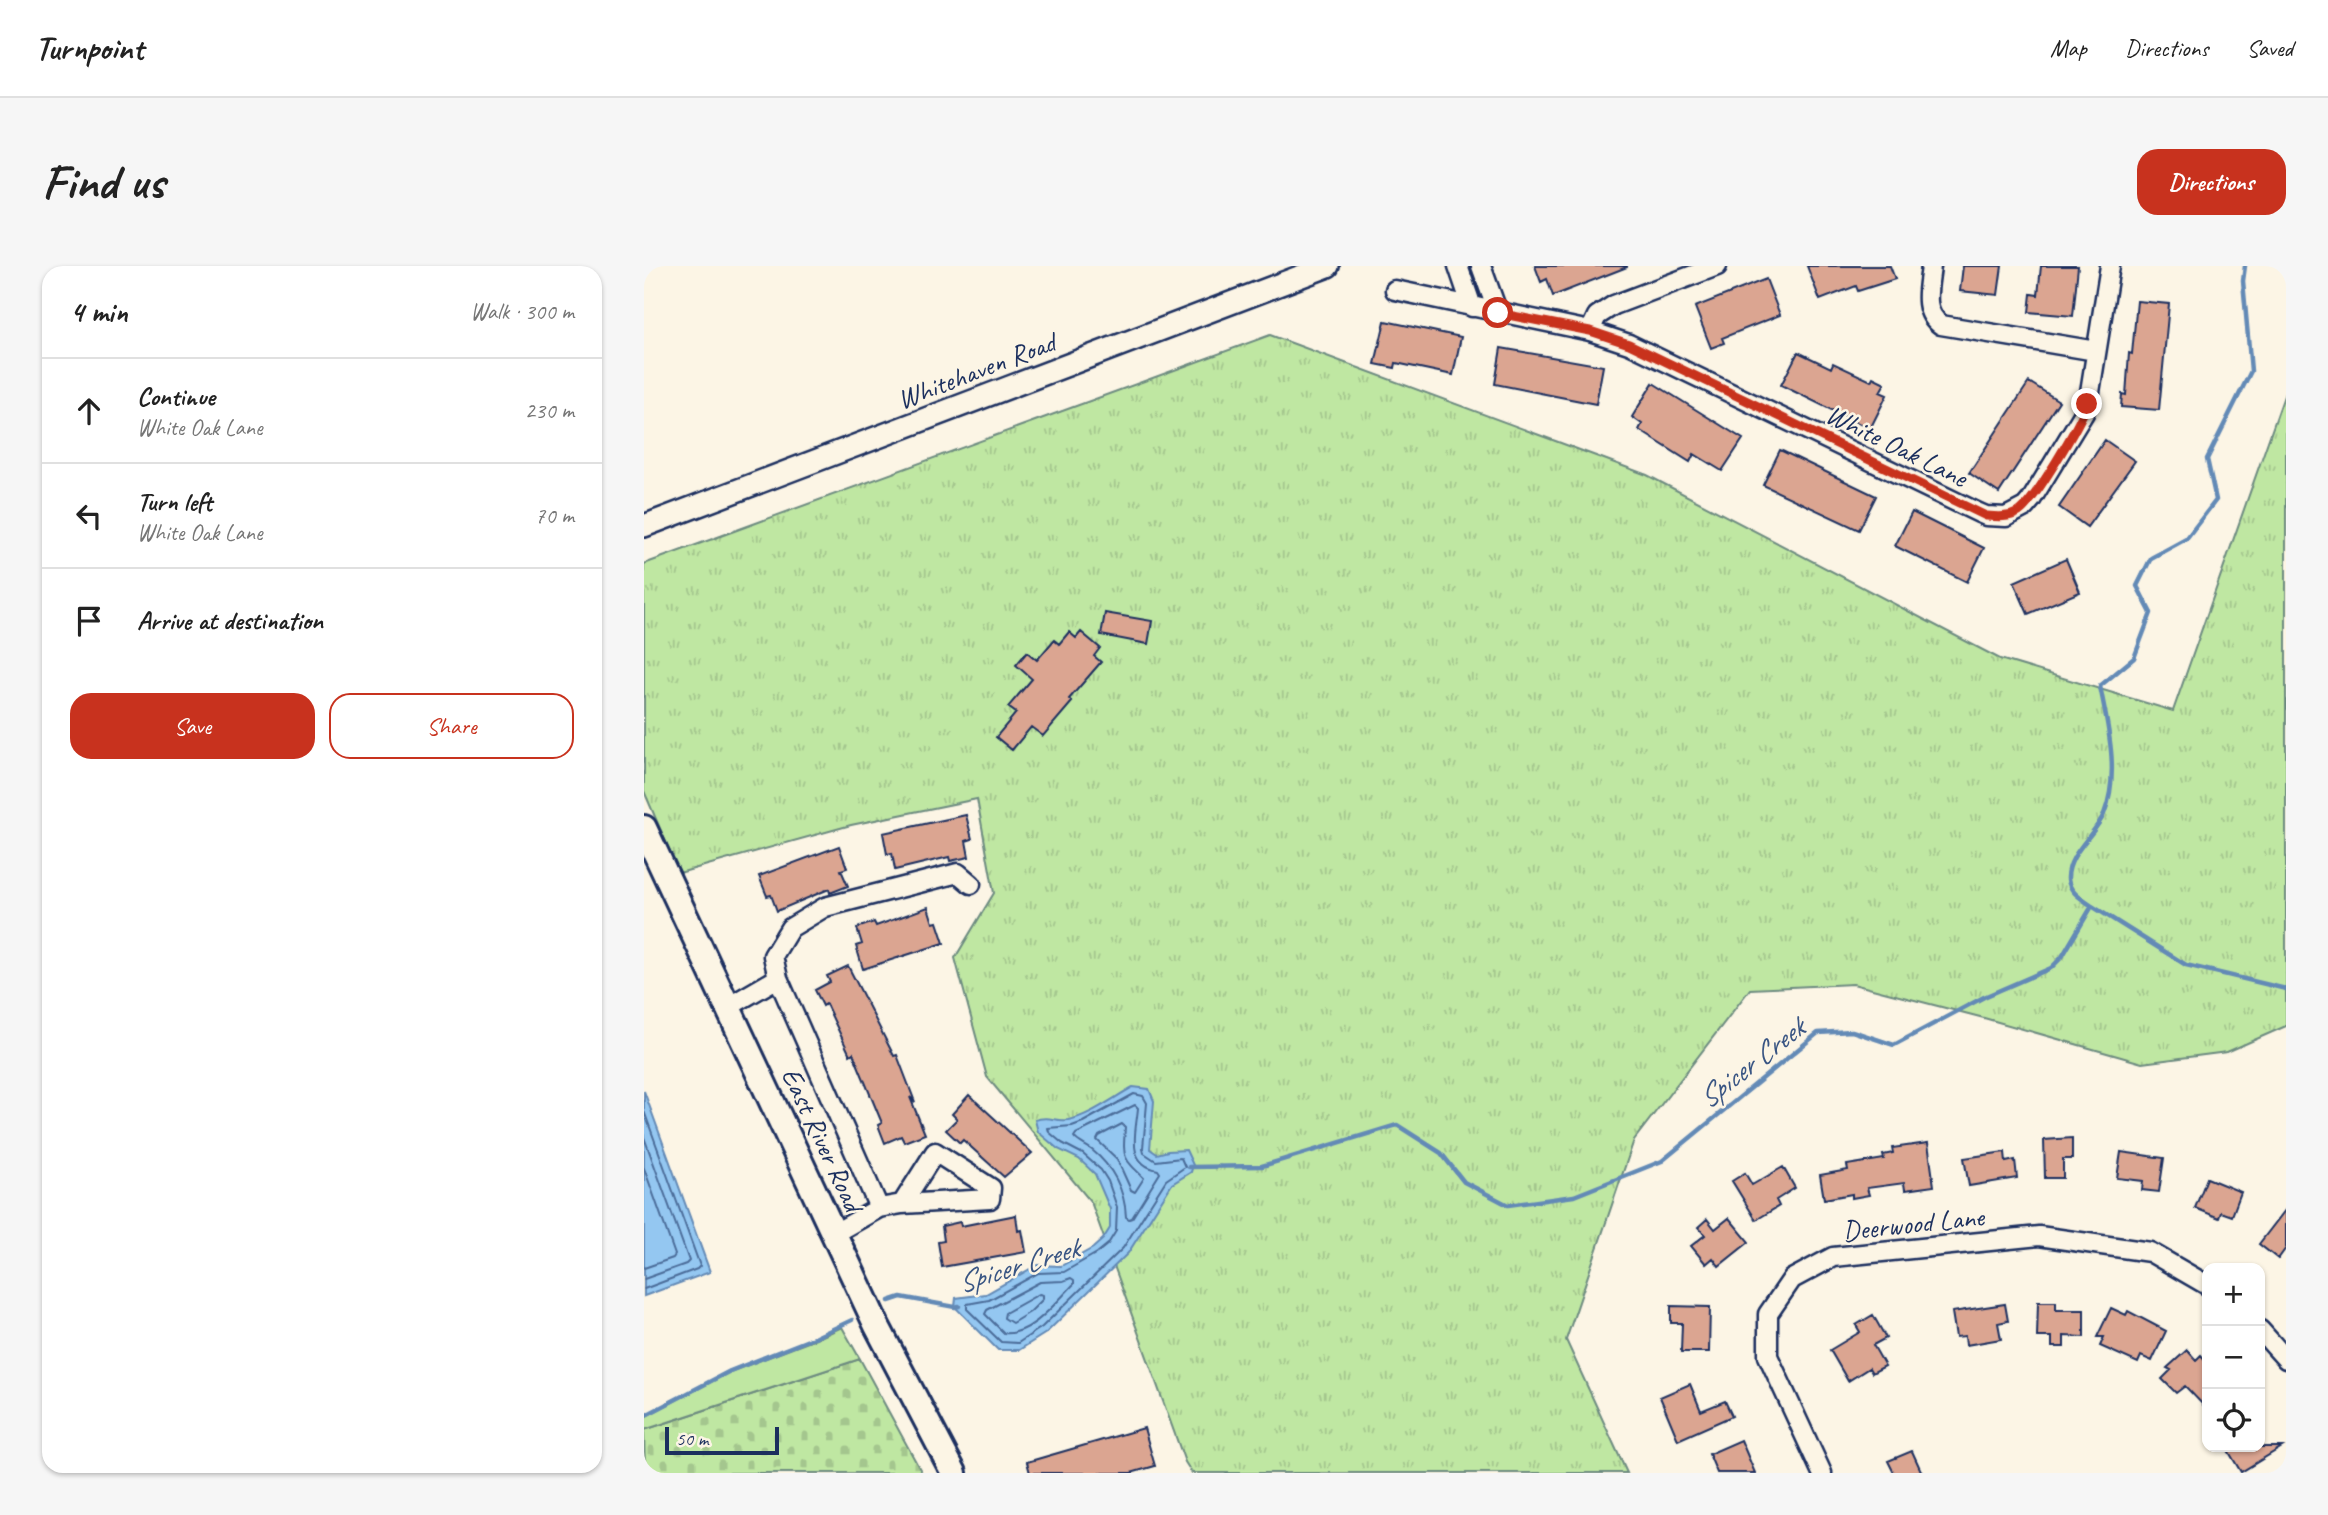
<!DOCTYPE html>
<html lang="en">
<head>
<meta charset="utf-8">
<style>
  body { margin:0; font-family:Caveat,sans-serif; background:#f6f6f6; color:#222 }
  .controls { position:absolute; right:21px; bottom:21px; display:grid; overflow:hidden; border-radius:14px; box-shadow:0 2px 5px #0004 }
  .controls button { width:63px; height:63px; display:grid; place-items:center; padding:0; border:0; border-bottom:2px solid #e0e0e0; background:#fff; color:#222; font:35px sans-serif }
  .scale { position:absolute; left:21px; bottom:18px; width:114px; box-sizing:border-box; padding-left:7px; border:4px solid #1b2f5e; border-top:0; font-size:19px; line-height:24px; white-space:nowrap; color:#1b2f5e; -webkit-text-stroke:5px #fcf5e5; paint-order:stroke }
  .stop { position:absolute; width:21px; height:21px; margin:-16px; border:5px solid #c8321e; border-radius:50%; background:#fff }
  .stop.end { background:#c8321e; border-color:#fff; box-shadow:0 2px 7px #0008 }
  .list { margin:0; padding:0; list-style:none }
  h2 { display:flex; justify-content:space-between; align-items:center; height:91px; margin:0; padding:0 28px; font-size:30px }
  h2 small { font-size:23px; font-weight:400; color:#767676 }
  .list li { display:grid; grid-template-columns:46px 1fr auto; gap:21px; align-items:center; box-sizing:border-box; height:105px; padding:0 28px; border-top:2px solid #e0e0e0 }
  .list b { display:block; font-size:26px; white-space:nowrap }
  .list p { margin:0; font-size:23px; white-space:nowrap; color:#767676 }
  .list em { font-size:23px; font-style:normal; color:#767676 }
  .actions { display:flex; gap:14px; padding:21px 28px }
  .actions a { flex:1; padding:16px 0; border:2px solid #c8321e; border-radius:21px; text-align:center; font-size:24px; color:#c8321e }
  .actions .main { background:#c8321e; color:#fff }
  .icon { flex:none; width:38px; height:38px; fill:none; stroke:currentColor; stroke-width:2; stroke-linecap:round; stroke-linejoin:round }
  .map { position:relative; flex:none; width:1642px; height:1207px; overflow:hidden; border-radius:21px }
  header { display:flex; align-items:center; gap:42px; box-sizing:border-box; height:98px; padding:0 35px; background:#fff; border-bottom:2px solid #e0e0e0 }
  header strong { font-size:33px }
  nav { display:flex; gap:38px; margin-inline-start:auto; font-size:24px }
  .intro { display:flex; align-items:center; justify-content:space-between; box-sizing:border-box; height:168px; padding:0 42px }
  h1 { margin:0; font-size:49px }
  .button { padding:18px 32px; border-radius:21px; background:#c8321e; color:#fff; font-size:24px; font-weight:700 }
  main { display:flex; gap:42px; padding:0 42px }
  aside { flex:1; background:#fff; border-radius:21px; box-shadow:0 2px 5px #0004 }
  .map>svg:first-child { display:block }
  .grass { fill:url(#grass-tufts); stroke:#6d8b80; stroke-width:2 }
  .cemetery { fill:url(#cemetery-stones); stroke:#6d8b80; stroke-width:2 }
  .green { fill:#bfe7a2; stroke:#6d8b80; stroke-width:2 }
  .water { fill:#94c7f1; stroke:#648ab6; stroke-width:2 }
  .lines { fill:none; stroke-linecap:round; stroke-linejoin:round }
  .shore { stroke:#4b6c99; stroke-width:2 }
  .stream { stroke:#648ab6; stroke-width:4.5 }
  .building { fill:#dba591; stroke:#1b2f5e; stroke-width:2 }
  .minor-casing { stroke:#1b2f5e; stroke-width:23 }
  .tertiary-casing { stroke:#1b2f5e; stroke-width:26 }
  .secondary-casing { stroke:#1b2f5e; stroke-width:30 }
  .minor { stroke:#fcf5e5; stroke-width:18 }
  .tertiary { stroke:#fcf5e5; stroke-width:21 }
  .secondary { stroke:#fcf5e5; stroke-width:24 }
  .route { stroke:#c8321e; stroke-width:9 }
  .labels { text-anchor:middle; stroke-width:5; stroke-linejoin:round; paint-order:stroke }
  .street-label { font-size:28px; fill:#1b2f5e; stroke:#fcf5e5 }
  .water-label { font-size:30px; font-style:italic; fill:#395583; stroke:#fcf5e5 }
</style>
</head>
<body>
<header>
<strong>Turnpoint</strong>
<nav><a>Map</a><a>Directions</a><a>Saved</a></nav>
</header>
<div class="intro"><h1>Find us</h1><a class="button">Directions</a></div>
<main>
<aside>
<h2>4 min<small>Walk · 300 m</small></h2>
<ul class="list">
<li><svg class="icon" aria-label="ahead" viewBox="0 0 24 24"><path d="M12 20V5M6 11l6-6 6 6"/></svg><div><b>Continue</b><p>White Oak Lane</p></div><em>230 m</em></li>
<li><svg class="icon" aria-label="left" viewBox="0 0 24 24"><path d="M17 20v-9H6M10 6l-5 5 5 5"/></svg><div><b>Turn left</b><p>White Oak Lane</p></div><em>70 m</em></li>
<li><svg class="icon" aria-label="arrive" viewBox="0 0 24 24"><path d="M6 21V4h12l-3 4 3 4H6"/></svg><div><b>Arrive at destination</b></div></li>
</ul>
<div class="actions"><a class="main">Save</a><a>Share</a></div>
</aside>
<div class="map">
<svg width="1642" height="1207" viewBox="0 0 1642 1207">
  <defs>
    <pattern id="grass-tufts" width="24" height="20" patternUnits="userSpaceOnUse" patternTransform="scale(1.75)"><rect width="24" height="20" fill="#bfe7a2"/><path d="M3 7l-1-3M5 7V3M7 7l1-3M15 17l-1-3M17 17v-4M19 17l1-3" fill="none" stroke="#a4c68e"/></pattern>
    <pattern id="cemetery-stones" width="16" height="16" patternUnits="userSpaceOnUse" patternTransform="scale(1.75)"><rect width="16" height="16" fill="#bfe7a2"/><path d="M2 7V4a2 2 0 0 1 4 0v3zM10 15v-3a2 2 0 0 1 4 0v3z" fill="#a4c68e"/></pattern>
  </defs>
  <rect width="100%" height="100%" fill="#fcf5e5"/>
  <filter id="ink" filterUnits="userSpaceOnUse"><feTurbulence type="fractalNoise" baseFrequency=".0143" numOctaves="2"/><feDisplacementMap in="SourceGraphic" scale="14" xChannelSelector="R" yChannelSelector="G"/><feConvolveMatrix kernelMatrix="1 2 1 2 8 2 1 2 1" color-interpolation-filters="sRGB"/></filter>
  <g filter="url(#ink)">
    <!-- grass -->
    <path class="grass" d="M626,69L1003,209L1356,393L1529,445L1642,124V760L1583,786L1498,797L1340,752L1209,718L1106,723L990,874L922,1074L983,1207H548L541,1196L447,936L343,811L311,692L350,627L333,533L207,559L35,607L0,525V298Z"/>
    <!-- cemetery -->
    <path class="cemetery" d="M216,1093L278,1207H1L0,1164Z"/>
    <!-- green -->
    <path class="green" d="M198,1061L216,1093L0,1164V1151L86,1106L172,1073Z"/>
    <!-- water -->
    <path class="water" d="M489,821L505,823L510,835L506,883L513,888L524,885L542,884L549,899L547,906L528,918L484,987L402,1067L375,1084H354L311,1041L312,1032L342,1028L393,999L417,1000L449,982L459,973L466,962V943L451,908L435,893L414,883L394,866L391,854C405,849 411,856 424,854C446,850 470,831 489,821Z
      M0,825L66,1006L0,1030Z"/>
    <g class="lines">
      <!-- shore -->
      <path class="shore" d="M490,828L499,830L503,837L499,882L500,887L512,895L537,892L541,901L522,914L479,982L398,1061L374,1077L357,1076L323,1043V1038L345,1034L394,1007L420,1006L453,987L464,978L472,965L473,941L464,915L457,904L439,888L418,877L405,866L404,862L428,860L439,856Z
        M491,839L494,842C492,866 481,898 514,904L516,907L488,952L485,953L482,951C481,924 468,900 448,884C442,879 434,877 430,871L432,868Z
        M0,845L56,1000L53,1003L0,1023
        M478,858L481,861C479,892 478,891 500,912L491,926L487,924L473,893L453,874L455,870Z
        M0,871L45,995L42,998L0,1013
        M0,902L31,989L29,992L0,1002
        M427,1012L430,1014V1018C412,1036 387,1070 360,1067L341,1048L343,1044L396,1016L419,1015Z
        M395,1028L399,1029V1033L386,1046L368,1057L360,1052L361,1047Z"/>
      <!-- stream -->
      <path class="stream" d="M1448,640L1542,699L1642,723
        M545,901L618,900L753,859L797,887L820,916L864,939L930,930L1018,895L1174,767L1208,765L1250,779L1340,731L1407,702L1418,691L1448,640C1438,633 1425,626 1424,613C1423,588 1451,569 1460,548C1476,508 1464,461 1456,420L1490,392L1507,347L1493,320L1507,292L1542,273L1572,234L1563,193L1607,105L1599,15L1601,0
        M245,1035L257,1031L311,1041L315,1040
        M0,1150L86,1105L172,1071L208,1054"/>
    </g>
    <!-- building -->
    <path class="building" d="M891,0H983V1L909,30L903,13L897,16Z
      M1163,0H1246L1251,13L1214,25L1212,20L1176,34Z
      M1319,0H1358L1354,29L1316,25Z
      M1397,0H1434L1429,50L1385,46L1387,28L1394,29Z
      M1122,13L1136,49L1078,72L1080,77L1067,82L1051,41Z
      M1493,35L1525,38L1515,144L1477,141L1478,128L1482,129L1485,87L1488,88Z
      M741,55L817,71L809,109L752,97L751,102L731,98Z
      M857,82L959,100L952,138L851,118Z
      M1154,86L1187,102L1189,97L1227,115L1229,111L1241,117L1236,126L1243,129L1226,163L1137,119Z
      M1385,116L1415,135L1355,227L1325,207Z
      M1009,117L1099,173L1078,205L1050,188L1046,196L995,164L998,158L988,151Z
      M1461,174L1491,195L1443,261L1415,241Z
      M1136,184L1232,230L1215,264L1119,219Z
      M1268,246L1340,282L1323,316L1251,280Z
      M1422,293L1436,326L1384,348L1370,316Z
      M461,347L508,355L504,378L457,369Z
      M425,366L432,372L437,366L456,382L450,390L457,396L425,433L428,436L399,470L387,461L368,484L352,471L372,447L364,441L388,413L372,399L383,386L393,394L410,374L415,378Z
      M322,549L328,573L322,575L325,591L306,595L305,591L251,604L248,587L243,588L239,567Z
      M195,580L203,602L197,604L204,620L186,627L185,623L133,645L127,629L123,630L115,610Z
      M284,641L289,657L293,656L300,677L219,703L212,680L218,678L213,662L230,656L232,660Z
      M204,700L250,790L253,789L271,836L266,831L281,868L260,876L257,870L241,877L234,859L238,857L209,787L206,789L182,738L179,740L171,724L186,716L183,710Z
      M325,829L388,887L360,911L319,874L316,877L302,864L313,853L308,848Z
      M1428,872V893H1419V912H1401L1400,874Z
      M1284,877L1290,920L1261,924L1260,917L1223,922L1225,929L1208,932V928L1180,933L1176,909L1204,904L1203,899L1240,893L1239,889L1249,887L1248,882Z
      M1361,886L1362,896L1371,894L1373,912L1325,920L1320,892Z
      M1477,886L1520,892L1515,926L1498,924L1499,915L1473,912Z
      M1139,901L1151,922L1132,934L1135,940L1112,954L1088,915L1101,907L1108,919Z
      M1563,912L1597,926L1588,950L1577,946L1575,952L1551,942Z
      M1642,943V982L1634,993L1615,978Z
      M372,949L374,965L378,964L382,986L298,1001L294,976L300,975L298,960L316,956L317,960Z
      M1085,952L1105,976L1075,1000L1069,992L1062,998L1047,980L1061,969L1054,961L1063,953L1071,963Z
      M1394,1036H1412V1044H1440V1071L1420,1070V1081H1408V1071H1393Z
      M1361,1038L1364,1055L1354,1057L1357,1073L1322,1079L1321,1070L1312,1071L1308,1046Z
      M1027,1040L1066,1041L1065,1086H1037L1038,1057H1027Z
      M1467,1042L1482,1049L1484,1045L1522,1065L1508,1095L1497,1090L1494,1097L1456,1080L1460,1071H1453Z
      M1229,1049L1242,1072L1229,1079L1241,1100L1228,1107L1225,1102L1204,1115L1186,1084L1216,1066L1212,1059Z
      M1543,1084L1552,1094L1557,1089L1563,1096V1143L1541,1120L1532,1127L1518,1113L1527,1104L1523,1102Z
      M1046,1118L1057,1145L1081,1135L1088,1150L1034,1174L1016,1131Z
      M500,1162L511,1200L487,1207H386L383,1196Z
      M1097,1174L1111,1207H1073L1065,1188Z
      M1582,1181H1638L1597,1206Z
      M1268,1185L1278,1207H1250L1244,1195Z"/>
    <g class="lines">
      <defs>
        <path id="minor" d="M814,0L828,41
          M837,0L854,47
          M1287,0C1285,21 1277,45 1297,59L1452,85
          M751,24L946,65L985,78L1335,247L1342,250L1362,251L1381,241L1387,234L1440,147L1446,126L1466,0
          M946,65L953,50L970,39L1073,0
          M84,741L134,712
          M235,942L134,712L129,690L146,662L181,641L314,607L327,618
          M191,967L235,942L258,938L346,933L347,922L291,886L258,938
          M1616,1064L1642,1093
          M1178,1207L1124,1090V1048L1148,1013L1189,991L1395,970L1506,986L1563,1019"/>
        <path id="tertiary" d="M0,260L684,0"/>
        <path id="secondary" d="M0,562L233,1060L310,1207"/>
      </defs>
      <!-- minor casing -->
      <use href="#minor" class="minor-casing"/>
      <!-- tertiary casing -->
      <use href="#tertiary" class="tertiary-casing"/>
      <!-- secondary casing -->
      <use href="#secondary" class="secondary-casing"/>
      <!-- minor -->
      <use href="#minor" class="minor"/>
      <!-- tertiary -->
      <use href="#tertiary" class="tertiary"/>
      <!-- secondary -->
      <use href="#secondary" class="secondary"/>
    </g>
  </g>
  <g class="lines" filter="url(#ink)">
    <!-- route -->
    <path class="route" d="M854,47L946,65L985,78L1342,250C1354,251 1364,252 1375,246C1390,236 1436,158 1443,138"/>
  </g>
  <g class="labels">
    <!-- street labels -->
    <g class="street-label">
      <text transform="translate(332 104) rotate(-21)" y="10">Whitehaven Road</text>
      <text transform="translate(1253 179) rotate(26)" y="10">White Oak Lane</text>
      <text transform="translate(179 873) rotate(65)" y="10">East River Road</text>
      <text transform="translate(1269 957) rotate(-6)" y="10">Deerwood Lane</text>
    </g>
    <!-- water labels -->
    <g class="water-label">
      <text transform="translate(1107 797) rotate(-38)" y="10">Spicer Creek</text>
      <text transform="translate(374 999) rotate(-17)" y="10">Spicer Creek</text>
    </g>
  </g>
</svg>
<div class="controls">
<button>+</button>
<button>−</button>
<button><svg class="icon" aria-label="locate" viewBox="0 0 24 24"><circle cx="12" cy="12" r="6"/><path d="M12 2v4M12 18v4M2 12h4M18 12h4"/></svg></button>
</div>
<div class="scale">50 m</div>
<div class="stop" style="left:854px;top:47px"></div>
<div class="stop end" style="left:1443px;top:138px"></div>
</div>
</main>
</body>
</html>
